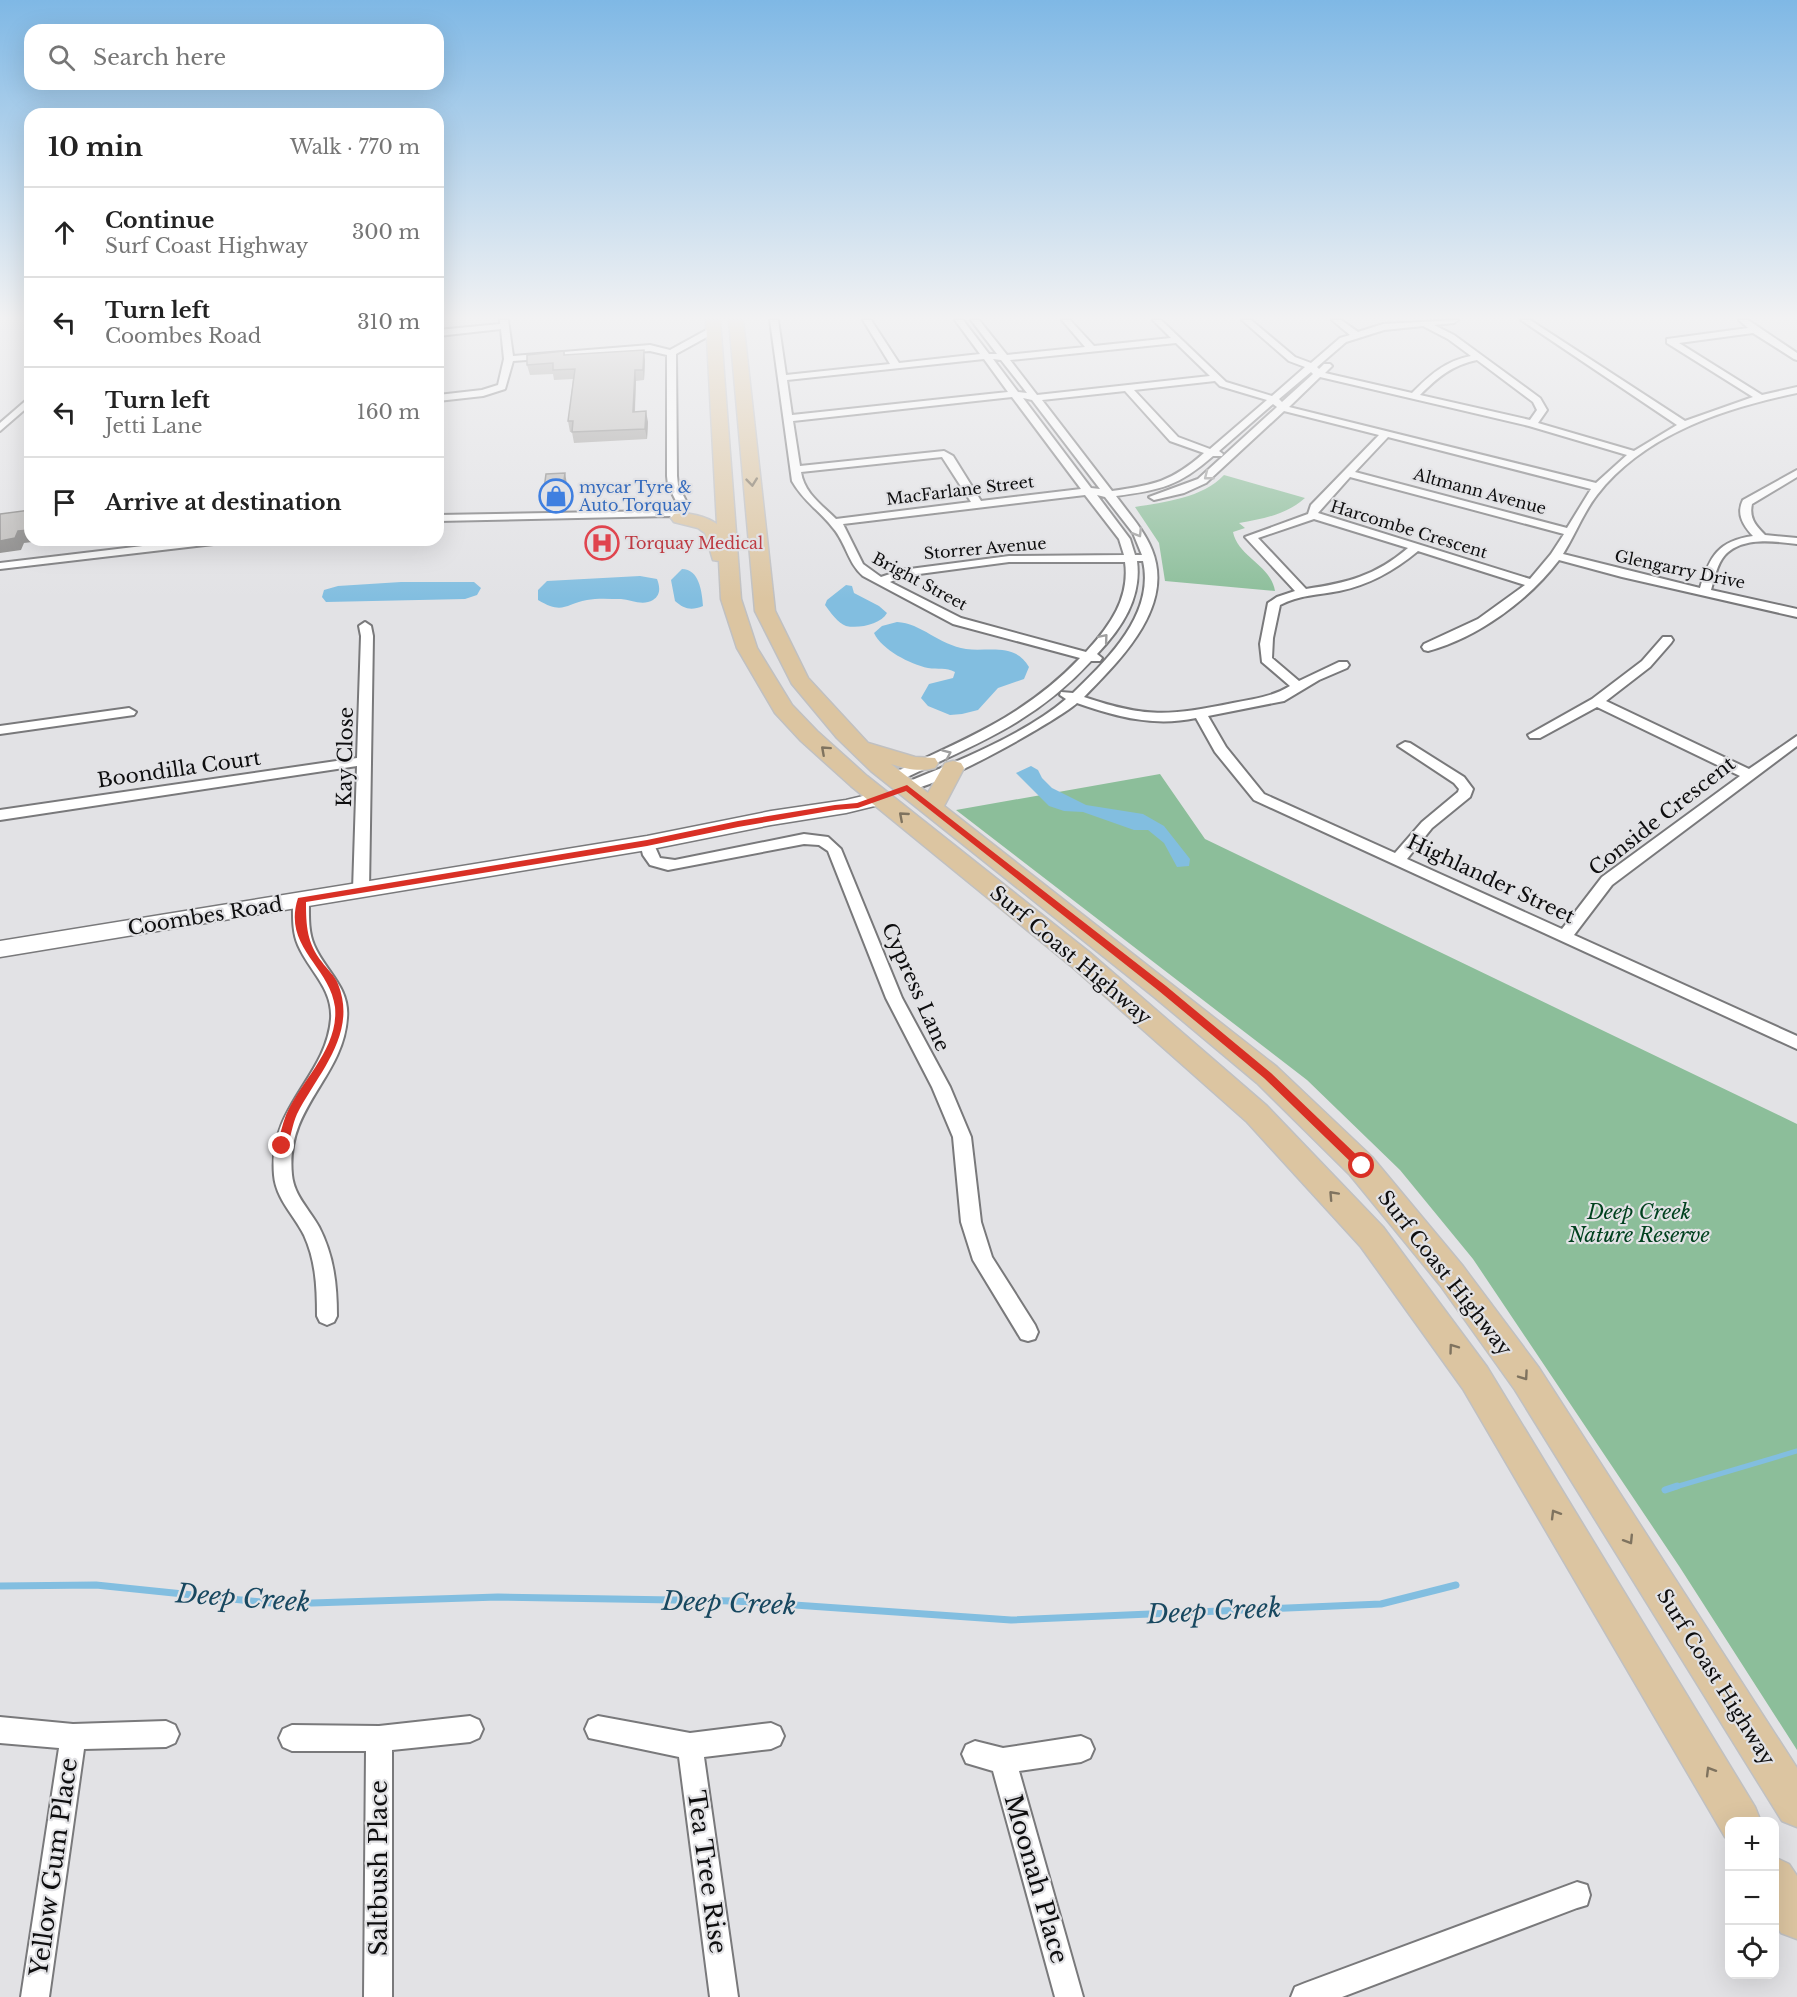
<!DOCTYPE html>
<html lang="en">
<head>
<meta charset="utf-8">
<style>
  body { margin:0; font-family:"Libre Baskerville",serif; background:#f2f2f2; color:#222 }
  .controls { position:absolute; right:18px; bottom:18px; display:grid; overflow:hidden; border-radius:12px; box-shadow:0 6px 24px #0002 }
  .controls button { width:54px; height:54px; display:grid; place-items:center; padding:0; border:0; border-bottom:2px solid #e0e0e0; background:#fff; color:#222; font:30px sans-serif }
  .stop { position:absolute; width:18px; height:18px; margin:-14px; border:4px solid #d93025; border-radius:50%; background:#fff }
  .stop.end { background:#d93025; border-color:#fff; box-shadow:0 2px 6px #0008 }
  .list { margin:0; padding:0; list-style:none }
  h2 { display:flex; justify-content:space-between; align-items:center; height:78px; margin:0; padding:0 24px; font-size:26px }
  h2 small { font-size:20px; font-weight:400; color:#767676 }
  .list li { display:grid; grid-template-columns:39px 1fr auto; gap:18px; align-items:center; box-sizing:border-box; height:90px; padding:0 24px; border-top:2px solid #e0e0e0 }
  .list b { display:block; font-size:22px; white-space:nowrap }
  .list p { margin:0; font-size:20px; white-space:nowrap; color:#767676 }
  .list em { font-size:20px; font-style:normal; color:#767676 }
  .icon { flex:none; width:33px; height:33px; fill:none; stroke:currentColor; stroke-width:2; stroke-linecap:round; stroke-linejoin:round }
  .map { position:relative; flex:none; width:1797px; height:1997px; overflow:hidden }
  .search { position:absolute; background:#fff; box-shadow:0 6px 24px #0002; left:24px; top:24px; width:420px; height:66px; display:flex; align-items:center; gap:15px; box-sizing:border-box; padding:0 21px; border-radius:18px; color:#767676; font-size:22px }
  .panel { position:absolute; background:#fff; box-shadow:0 6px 24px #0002; left:24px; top:108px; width:420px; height:438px; border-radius:18px }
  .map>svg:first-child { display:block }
  .green { fill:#8cbe9a }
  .water { fill:#82bee0 }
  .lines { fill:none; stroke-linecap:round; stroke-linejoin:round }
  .stream-far1 { stroke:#82bee0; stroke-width:5 }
  .stream { stroke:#82bee0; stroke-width:7 }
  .street-casing { stroke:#79797b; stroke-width:4 }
  .secondary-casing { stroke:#79797b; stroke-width:3 }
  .primary-casing { stroke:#c0c0c1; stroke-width:3 }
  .street { fill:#fff; fill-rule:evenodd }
  .secondary { fill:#fff; fill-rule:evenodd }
  .primary { fill:#dcc5a1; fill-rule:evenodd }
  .wall { fill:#a3a19f }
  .shaded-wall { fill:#848382 }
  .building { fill:#bdbbb9; stroke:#848382; stroke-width:1.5 }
  .oneway { stroke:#9f9f9f }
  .oneway2 { stroke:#7f735f }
  .route { fill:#d93025 }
  .labels { text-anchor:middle; stroke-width:4.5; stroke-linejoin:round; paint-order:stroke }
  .far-shop-label { font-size:16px; fill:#366cbe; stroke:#e2e2e5; text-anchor:start }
  .far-street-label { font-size:16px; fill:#0e0e0f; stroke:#e2e2e5 }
  .far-health-label { font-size:16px; fill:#be3a42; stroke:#e2e2e5; text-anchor:start }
  .street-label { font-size:20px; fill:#0e0e0f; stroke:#e2e2e5 }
  .park-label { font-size:20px; font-style:italic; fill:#00411e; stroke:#e2e2e5 }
  .near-street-label { font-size:24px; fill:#0e0e0f; stroke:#e2e2e5 }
  .near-water-label { font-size:26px; font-style:italic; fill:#184860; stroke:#e2e2e5 }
</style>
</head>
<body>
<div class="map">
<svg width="1797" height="1997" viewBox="0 0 1797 1997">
  <rect width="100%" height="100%" fill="#e2e2e5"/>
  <!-- green -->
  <path class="green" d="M1224,475L1305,498C1287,514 1264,519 1239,523L1245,528L1233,532C1238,557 1271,565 1275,591L1165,581L1159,543L1135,507C1164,502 1203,498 1224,475Z
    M1160,774L1205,839L1797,1124V1750L1679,1566L1473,1259L1400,1170L1307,1080L956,810Z"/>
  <!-- water -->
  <path class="water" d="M682,569C699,569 702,591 703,606C691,611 684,609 675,601L671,580Z
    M640,576L657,579C660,587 661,595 653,600C643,606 631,600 621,599C610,599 597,598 587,600C565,604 563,615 538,600V590L547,581Z
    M401,582H474L481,588L477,595L465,599L326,602L322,597L324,590L338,586Z
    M846,585L852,586L854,593L879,606L887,613C881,624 859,629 846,626C838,623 830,612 825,605L827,600Z
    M897,622C921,623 939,645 966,649C988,652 1015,642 1029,667L1024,679L998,688L978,710L962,714L950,715L928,706L921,698L929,684L953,678L955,672C946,667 938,670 928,668C910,664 882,650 874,633L882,626Z
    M1031,766L1038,770L1042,778L1052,788L1086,805L1143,814L1164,826L1190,859L1189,866L1177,867L1164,843L1148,830H1134L1083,812L1064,811L1049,806L1016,773Z"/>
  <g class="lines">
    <!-- stream-far1 -->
    <path class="stream-far1" d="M1672,1488L1797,1451"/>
    <!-- stream -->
    <path class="stream" d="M1665,1490L1677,1486
      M0,1586L96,1585L281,1604L498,1597L735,1601L1011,1620L1381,1604L1456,1585"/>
    <defs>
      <path id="street" d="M500,320H508L513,356L650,345L670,350L710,328H716V332L676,354L677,476L678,485L686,501L684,509L680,513L685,518L684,520H676L670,516L438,521V515L660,511L674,507L676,501L668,485L667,476V355L650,351L513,361L505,389L483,396L438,401V395L482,390L498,385L504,359L501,329L438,336V330L500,324Z
        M770,320H778L786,375L890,364L863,320H871L899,363L980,354L955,320H963L989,354H997L971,320H979L1007,355L1085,347L1062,320H1070L1094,346L1171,338L1153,320H1161L1226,382L1272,396L1305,367L1289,361L1242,320H1251L1295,357L1311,363L1340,338L1350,335L1332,320H1341L1358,332L1383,324L1458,320L1454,323L1434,325L1454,335L1540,398L1547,410L1538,423L1634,451L1677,425L1521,320H1530L1685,421L1753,397L1667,343V339L1748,328L1739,320H1748L1797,353V360L1794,359L1753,333L1679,343L1762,395L1797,387V393C1725,408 1644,434 1597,495C1583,513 1575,535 1563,554L1700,588C1710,556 1718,541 1753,536C1743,525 1736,514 1743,500L1797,470V477L1752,504C1749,518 1755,525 1765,535L1797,538V544C1773,541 1738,536 1722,559C1716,568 1714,580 1711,590L1797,609V617L1622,577L1559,560C1529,600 1477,638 1428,651L1424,650L1422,647L1424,644L1478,619L1525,585L1418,551C1394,571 1369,585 1339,591C1319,595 1298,595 1280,605L1273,638L1272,658L1299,681L1339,662H1347L1349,665L1347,668L1319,680L1284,701L1208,716L1226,747L1264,794L1395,853L1422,822L1458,792L1459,789L1454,783L1398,746L1405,742L1410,743L1464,777L1473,789L1470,797L1432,828L1407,859L1562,929L1602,877L1740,776L1597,707L1540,738H1530L1528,735L1592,699L1642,661L1663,637H1671L1673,640L1671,643L1650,667L1606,701L1749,769L1797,736V746L1612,885L1574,935L1797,1036V1049L1254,800L1215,752L1196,718C1154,727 1117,717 1077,703C1057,721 924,796 902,790L900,787L902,784C954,763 1024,735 1066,699L1060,695L1061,692L1073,693C1108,659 1155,614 1143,561H1137C1142,598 1121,629 1097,654L1102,658L1100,661H1091C1032,725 974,744 899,781H889L887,778L889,775C962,740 1023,718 1080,658L953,624L863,576C848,563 846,543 833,528C819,510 804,502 792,481ZM1423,326L1448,339L1471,356C1445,361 1430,375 1412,393L1325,373L1332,366L1330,364H1324L1319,369L1317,367L1346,342L1384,330ZM1176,343L1210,376L1037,395L1010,360ZM984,359L1008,392L792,415L787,380ZM993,359L1001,360L1027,393L1018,392ZM1477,360L1533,402L1537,410L1530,420L1420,395C1437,378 1452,365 1477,360ZM1311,372L1313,374L1282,402L1279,399ZM1320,377L1529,426L1627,455L1596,483L1289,407ZM1215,381L1220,386L1267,400L1210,449L1178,437L1134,390ZM1125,391L1170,441L1204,453C1171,482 1154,485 1112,491L1042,400ZM1012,397L1081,489L981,501L953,456L944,451L800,466L793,421ZM1023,398L1032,400L1100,489L1091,488ZM1273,404L1277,407L1198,479L1149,497L1154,500L1184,493L1206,483L1284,411L1379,435L1311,505L1308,514L1245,537L1295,591L1277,597L1268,603L1260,644L1262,662L1290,686C1272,697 1253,699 1233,703C1169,716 1146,718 1084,697C1120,660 1175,607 1152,550C1144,530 1129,514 1116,496C1161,490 1179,486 1213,456H1222L1223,454L1219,451ZM1388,437L1591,489L1567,528L1355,472ZM942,457L971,502L836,519C822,505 804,493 801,472ZM1350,477L1564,534L1551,554L1530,579L1318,513ZM1085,495L1119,539L1124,555L1009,556L902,570L881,577L863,564L843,524ZM1097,495L1105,497L1133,533L1142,555H1135L1130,539ZM1314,519L1408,548C1375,576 1347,583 1306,589L1258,538ZM1009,562H1125C1130,598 1110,626 1086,652L961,618L890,582L904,576Z
        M30,397V405L0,431V423Z
        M193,540H228L222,543L0,569V563Z
        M365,622L371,626L373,636L369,890L366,894H356L353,890L357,766L0,820V810L357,758L361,636L359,626Z
        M129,708L136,712L134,715L0,734V726Z
        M804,834L828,837L841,849L902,998L950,1087L971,1137L981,1222L992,1257L1035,1325L1038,1332L1035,1339L1028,1341L1021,1339L973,1260L961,1222L953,1137L932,1087L886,998L828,851L819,845L804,844L668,870L650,865L643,855L640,843L642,840H652L660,858L675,860Z
        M301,895L309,900C309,915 308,931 314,945C325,971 350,987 347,1018C343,1078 285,1107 292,1175C294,1196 310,1210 319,1227C334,1256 337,1285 337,1316L334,1322L327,1325L320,1322L317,1316C317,1288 316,1261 304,1235C294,1215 276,1199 274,1175C268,1106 326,1078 331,1019C333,988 309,971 298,945C292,931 293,915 293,900Z
        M470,1716L479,1720L483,1729L479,1738L470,1742L392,1750V1997H364L366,1751H292L283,1747L279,1738L283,1729L292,1725L379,1726Z
        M598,1716L690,1733L771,1723L780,1727L784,1736L780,1745L771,1749L704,1757L738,1997H710L679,1757L589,1738L585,1729L589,1720Z
        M0,1717L73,1724L166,1721L175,1725L179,1734L175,1743L166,1747L84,1749L49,1997H21L59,1748L0,1743Z
        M1081,1736L1090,1740L1094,1749L1090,1758L1081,1762L1019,1771L1083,1997H1055L993,1771L966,1763L962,1754L966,1745L975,1741L1003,1748Z
        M1577,1882L1587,1885L1590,1895L1587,1905L1577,1908L1342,1997H1291L1295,1987L1305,1983Z"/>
      <path id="secondary" d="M880,792L887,793L890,798L887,803L846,813L771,825L647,850L0,957V941L647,836L771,811L846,800Z"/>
      <path id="primary" d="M706,320H720L741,599L757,648L792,705L817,731L867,776L1089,952L1267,1106L1383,1227L1487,1367L1755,1807L1761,1822H1730V1839L1725,1837L1463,1389L1361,1247L1247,1122L1071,966L851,786L801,741L775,713L737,648L721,599L719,561L713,560L705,533L698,528L674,522L671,518L674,514C687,511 707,517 717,524Z
        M729,320H743L775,611L808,678L868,743L915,757L935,758L938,763L935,768C919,772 907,769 891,764L928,793L945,763L953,761L961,763L964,768L944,806L1277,1067L1372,1157L1462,1265L1539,1368L1797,1768V1827L1782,1821L1515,1390L1440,1285L1350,1175L1257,1083L1153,996L871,771L837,738L792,684L755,611Z
        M1774,1857L1789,1864L1797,1876V1939L1781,1933L1774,1921Z"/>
    </defs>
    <!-- street casing -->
    <use href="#street" class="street-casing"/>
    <!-- secondary casing -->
    <use href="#secondary" class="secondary-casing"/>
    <!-- primary casing -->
    <use href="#primary" class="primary-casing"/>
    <!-- street -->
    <use href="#street" class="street"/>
    <!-- secondary -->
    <use href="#secondary" class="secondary"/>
    <!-- primary -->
    <use href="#primary" class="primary"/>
  </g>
  <!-- wall -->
  <path class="wall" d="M564,351L565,355L645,360L644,380L636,381L635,412L648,422L647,439L574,443L572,432H570L568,421L573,379L554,380L553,374L530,375L527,365Z
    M567,484L564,506L546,507L543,496Z"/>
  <!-- shaded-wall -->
  <path class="shaded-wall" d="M644,350L645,360L644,380L643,370Z
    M635,370L636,381L634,423L633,412Z
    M646,411L648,422L647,439L645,429Z
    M565,473L567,484L564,506L562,495Z
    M30,530V540H49L24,543L21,550L0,553V541L18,531Z"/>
  <!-- building -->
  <path class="building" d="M644,350L643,370H635L633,412L646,411L645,429L572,432L573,421H568L575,369L553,370V363L527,365V355L564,351V355Z
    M565,473L562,495L543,496L546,474Z
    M30,510V530L18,531L15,538L0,541V514Z"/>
  <!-- one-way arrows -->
  <defs><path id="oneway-chevron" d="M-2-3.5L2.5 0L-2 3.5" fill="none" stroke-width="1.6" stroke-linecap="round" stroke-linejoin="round" transform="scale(1.5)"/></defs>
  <g class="oneway">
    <use href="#oneway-chevron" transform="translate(1208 476) rotate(142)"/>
    <use href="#oneway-chevron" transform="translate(1138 533) rotate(58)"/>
    <use href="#oneway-chevron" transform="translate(1104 638) rotate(-50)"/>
    <use href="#oneway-chevron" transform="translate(947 754) rotate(-23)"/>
  </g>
  <g class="oneway2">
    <use href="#oneway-chevron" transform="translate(752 482) rotate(84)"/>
    <use href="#oneway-chevron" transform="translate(825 750) rotate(-138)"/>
    <use href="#oneway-chevron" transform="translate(903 816) rotate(-139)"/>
    <use href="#oneway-chevron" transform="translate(1333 1195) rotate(-133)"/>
    <use href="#oneway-chevron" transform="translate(1453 1348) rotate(-126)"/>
    <use href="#oneway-chevron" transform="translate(1524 1376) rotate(55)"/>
    <use href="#oneway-chevron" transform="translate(1555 1514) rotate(-121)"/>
    <use href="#oneway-chevron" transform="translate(1629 1540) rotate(58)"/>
    <use href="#oneway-chevron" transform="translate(1710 1771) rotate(-121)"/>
  </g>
  <!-- sky -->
  <linearGradient id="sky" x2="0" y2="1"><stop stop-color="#7fb8e5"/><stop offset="0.53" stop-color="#f2f2f3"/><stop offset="1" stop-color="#f2f2f3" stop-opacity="0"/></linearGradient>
  <rect width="1797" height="599" fill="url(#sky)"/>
  <!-- route -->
  <path class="route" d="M907,785L1166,986L1271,1073L1365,1163V1169H1358L1264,1078L1159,991L906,791L858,808L835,810L738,827L647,846L306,902C306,926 307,943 322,962C327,969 335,976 338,984C358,1034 318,1073 297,1114C292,1125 291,1138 286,1149H278L277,1146C280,1136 282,1125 286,1115C301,1080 339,1049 335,1007C330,966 282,947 298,898L647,840L738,821L835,805L857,803Z"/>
  <!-- icons -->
  <defs>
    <symbol id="shop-ring" viewBox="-11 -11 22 22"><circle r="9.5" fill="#e2e2e5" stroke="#3f7fe0" stroke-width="1.5"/><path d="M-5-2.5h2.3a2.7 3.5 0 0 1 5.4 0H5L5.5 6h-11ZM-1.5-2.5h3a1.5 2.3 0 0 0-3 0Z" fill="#3f7fe0"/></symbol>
    <symbol id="hospital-ring" viewBox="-11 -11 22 22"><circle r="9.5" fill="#e2e2e5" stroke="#e0444e" stroke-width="1.5"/><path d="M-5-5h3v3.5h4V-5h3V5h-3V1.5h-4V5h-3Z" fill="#e0444e"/></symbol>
  </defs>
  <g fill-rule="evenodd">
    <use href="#shop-ring" x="537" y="477" width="38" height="38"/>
    <use href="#hospital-ring" x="583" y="524" width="38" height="38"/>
  </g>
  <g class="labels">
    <!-- far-shop labels -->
    <g class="far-shop-label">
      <text x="579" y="493">mycar Tyre &amp;<tspan x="579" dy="18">Auto Torquay</tspan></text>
    </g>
    <!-- far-street labels -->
    <g class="far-street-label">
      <text transform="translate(960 490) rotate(-7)" y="6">MacFarlane Street</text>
      <text transform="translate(1480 491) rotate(15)" y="6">Altmann Avenue</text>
      <text transform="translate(1409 529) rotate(17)" y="6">Harcombe Crescent</text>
      <text transform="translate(985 548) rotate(-5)" y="6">Storrer Avenue</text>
      <text transform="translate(1680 569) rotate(12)" y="6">Glengarry Drive</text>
      <text transform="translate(920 581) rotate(28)" y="6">Bright Street</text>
    </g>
    <!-- far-health labels -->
    <g class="far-health-label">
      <text x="625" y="549">Torquay Medical</text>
    </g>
    <!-- street labels -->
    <g class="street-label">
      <text transform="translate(345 757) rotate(-89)" y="7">Kay Close</text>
      <text transform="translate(179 769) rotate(-8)" y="7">Boondilla Court</text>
      <text transform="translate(1662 816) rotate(-38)" y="7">Conside Crescent</text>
      <text transform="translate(1491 879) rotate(25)" y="7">Highlander Street</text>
      <text transform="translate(205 916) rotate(-9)" y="7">Coombes Road</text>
      <text transform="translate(1071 955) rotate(40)" y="7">Surf Coast Highway</text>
      <text transform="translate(916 987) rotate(66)" y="7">Cypress Lane</text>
      <text transform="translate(1445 1273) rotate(52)" y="7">Surf Coast Highway</text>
      <text transform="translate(1716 1677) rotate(58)" y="7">Surf Coast Highway</text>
    </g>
    <!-- park labels -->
    <g class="park-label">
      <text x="1639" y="1219">Deep Creek<tspan x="1639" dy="23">Nature Reserve</tspan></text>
    </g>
    <!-- near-street labels -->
    <g class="near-street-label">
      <text transform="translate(54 1867) rotate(-82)" y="8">Yellow Gum Place</text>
      <text transform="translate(379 1868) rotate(-90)" y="8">Saltbush Place</text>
      <text transform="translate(707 1872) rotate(82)" y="8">Tea Tree Rise</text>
      <text transform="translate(1036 1879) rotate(74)" y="8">Moonah Place</text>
    </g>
    <!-- near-water labels -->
    <g class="near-water-label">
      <text transform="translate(243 1598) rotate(4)" y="9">Deep Creek</text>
      <text transform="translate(729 1603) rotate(2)" y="9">Deep Creek</text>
      <text transform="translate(1214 1611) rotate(-3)" y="9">Deep Creek</text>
    </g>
  </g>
</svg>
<div class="controls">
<button>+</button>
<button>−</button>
<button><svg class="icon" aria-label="locate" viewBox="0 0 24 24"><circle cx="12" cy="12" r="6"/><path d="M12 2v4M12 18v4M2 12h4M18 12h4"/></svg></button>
</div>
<div class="stop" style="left:1362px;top:1166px"></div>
<div class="stop end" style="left:282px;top:1146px"></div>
<div class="search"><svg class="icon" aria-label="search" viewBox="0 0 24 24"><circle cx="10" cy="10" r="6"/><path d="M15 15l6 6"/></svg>Search here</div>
<section class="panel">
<h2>10 min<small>Walk · 770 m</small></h2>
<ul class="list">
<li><svg class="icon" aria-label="ahead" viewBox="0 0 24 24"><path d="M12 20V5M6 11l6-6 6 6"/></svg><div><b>Continue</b><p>Surf Coast Highway</p></div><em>300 m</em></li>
<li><svg class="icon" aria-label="left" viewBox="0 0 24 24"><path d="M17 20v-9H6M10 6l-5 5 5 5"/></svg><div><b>Turn left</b><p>Coombes Road</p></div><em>310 m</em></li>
<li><svg class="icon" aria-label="left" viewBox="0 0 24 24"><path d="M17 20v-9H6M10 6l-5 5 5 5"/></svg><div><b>Turn left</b><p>Jetti Lane</p></div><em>160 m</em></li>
<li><svg class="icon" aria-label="arrive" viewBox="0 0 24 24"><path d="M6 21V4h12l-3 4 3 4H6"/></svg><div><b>Arrive at destination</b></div></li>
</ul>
</section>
</div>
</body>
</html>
